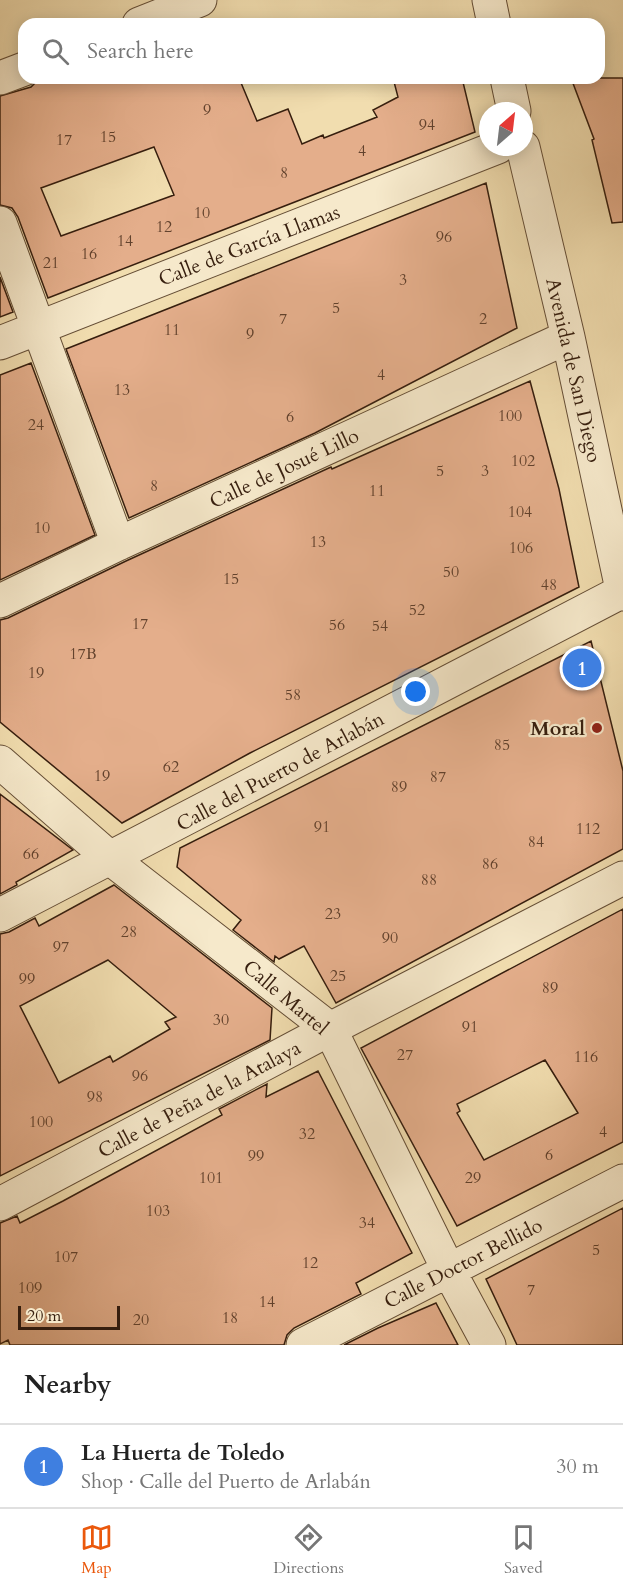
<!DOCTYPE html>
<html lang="en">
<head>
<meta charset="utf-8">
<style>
  body { margin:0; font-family:Cardo,serif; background:#f2f2f2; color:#222 }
  .compass { position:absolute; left:479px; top:102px; width:54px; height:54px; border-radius:50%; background:#fff; box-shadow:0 3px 15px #0003; rotate:28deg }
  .scale { position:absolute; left:18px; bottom:15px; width:102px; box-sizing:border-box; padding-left:6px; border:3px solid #361e0e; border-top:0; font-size:16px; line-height:21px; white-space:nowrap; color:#361e0e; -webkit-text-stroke:4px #f6e9cb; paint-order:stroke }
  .you { position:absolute; left:416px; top:692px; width:21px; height:21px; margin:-15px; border:4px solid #fff; border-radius:50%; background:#1a73e8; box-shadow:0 0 0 9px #1a73e833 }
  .badge { display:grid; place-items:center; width:39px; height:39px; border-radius:50%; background:#ea580c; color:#fff; font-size:20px; font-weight:700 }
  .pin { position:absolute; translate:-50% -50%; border:3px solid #fff; box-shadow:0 2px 6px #0006 }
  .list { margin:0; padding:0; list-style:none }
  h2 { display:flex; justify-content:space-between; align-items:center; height:78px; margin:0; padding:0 24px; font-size:26px }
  h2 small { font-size:20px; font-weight:400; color:#767676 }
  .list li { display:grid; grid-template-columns:39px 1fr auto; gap:18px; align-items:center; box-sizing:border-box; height:84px; padding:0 24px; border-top:2px solid #e0e0e0 }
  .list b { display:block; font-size:22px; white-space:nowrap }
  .list p { margin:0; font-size:20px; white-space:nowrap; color:#767676 }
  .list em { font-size:20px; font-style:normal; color:#767676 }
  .icon { flex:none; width:33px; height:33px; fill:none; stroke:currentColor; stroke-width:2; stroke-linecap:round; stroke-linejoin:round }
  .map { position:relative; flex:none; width:623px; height:1345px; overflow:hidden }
  .search { position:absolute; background:#fff; box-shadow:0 3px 15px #0003; left:18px; right:18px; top:18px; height:66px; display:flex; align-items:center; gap:15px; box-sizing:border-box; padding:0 21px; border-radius:18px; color:#767676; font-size:22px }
  .sheet { height:162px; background:#fff }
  nav { display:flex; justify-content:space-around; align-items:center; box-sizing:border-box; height:84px; border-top:2px solid #e0e0e0; background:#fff; font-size:16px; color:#767676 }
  nav a { display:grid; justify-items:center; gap:3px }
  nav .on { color:#ea580c }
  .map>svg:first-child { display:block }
  .building { fill:#e4ae8b; stroke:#361e0e; stroke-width:1.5; fill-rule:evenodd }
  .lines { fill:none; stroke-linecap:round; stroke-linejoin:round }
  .minor-casing { stroke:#654e36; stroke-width:35 }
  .minor { stroke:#f6e9cb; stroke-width:33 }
  .poi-dot { fill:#8f2418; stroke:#f6e9cb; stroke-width:2 }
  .labels { text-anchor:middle; stroke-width:4.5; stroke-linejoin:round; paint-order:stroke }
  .number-label { font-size:16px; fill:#62422d }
  .street-label { font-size:20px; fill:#361e0e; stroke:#f6e9cb }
  .poi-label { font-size:20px; font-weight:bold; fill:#361e0e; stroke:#f6e9cb; text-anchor:end }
</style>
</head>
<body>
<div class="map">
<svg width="623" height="1345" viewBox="0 0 623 1345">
  <rect width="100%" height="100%" fill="#f1ddaf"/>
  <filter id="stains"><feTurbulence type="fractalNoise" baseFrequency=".00333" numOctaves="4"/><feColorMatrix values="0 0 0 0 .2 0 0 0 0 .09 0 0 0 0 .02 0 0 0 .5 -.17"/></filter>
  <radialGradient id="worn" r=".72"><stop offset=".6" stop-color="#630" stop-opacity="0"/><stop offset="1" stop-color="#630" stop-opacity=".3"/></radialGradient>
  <!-- building -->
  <path class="building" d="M40,78H239L257,121L288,109L302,144L323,135L324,138L377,117L373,110L398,97L393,78H462L475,132L48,298L18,217L12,208L0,205V96L31,87ZM154,147L174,195L61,236L41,188Z
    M571,78H623V222L612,223L592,140L594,139Z
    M486,183L517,328L315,433L129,518L66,349Z
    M0,277L13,312L0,317Z
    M31,363L95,535L0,580V375Z
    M530,381L559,489L579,587L250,753L122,823L0,722V620L8,618L126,561L331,467L332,469Z
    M591,641L623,771V849L336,1003L304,946L279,959L275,956L274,962L233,930L241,920L177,867L180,848Z
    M0,794L73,850L16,882L17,885L0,894Z
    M114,885L272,1008L270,1040L0,1176V934L9,932L35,918L39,926ZM108,960L176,1017L165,1022L170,1029L144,1044L113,1062L110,1056L59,1083L20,1006Z
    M623,909V1142L457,1226L361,1048ZM545,1060L578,1113L484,1160L457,1113L460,1111L457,1104Z
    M318,1071L412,1253L356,1283L361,1294L294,1328L287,1335L284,1345H10L8,1340L0,1344V1223L17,1216L20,1223L63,1201L222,1115L219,1109L267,1084L266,1097Z
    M623,1208V1345H517L486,1279Z
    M436,1303L458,1345H344L378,1328Z"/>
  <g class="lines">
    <defs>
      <path id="minor" d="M489,0L494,24
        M139,24L200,0
        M0,78L24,69
        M507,78L514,111
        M523,147L568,337L623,594
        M0,223L118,544
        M0,343L498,147
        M0,601L118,544L568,337
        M0,762L111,859L330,1029L449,1271L489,1345
        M0,915L623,591
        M0,1204L330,1029L623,878
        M303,1345L623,1181"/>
    </defs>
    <!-- minor casing -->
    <use href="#minor" class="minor-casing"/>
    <!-- minor -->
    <use href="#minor" class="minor"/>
  </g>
  <!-- markers -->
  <circle class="poi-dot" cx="597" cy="728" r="6"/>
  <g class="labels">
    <!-- number labels -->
    <g class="number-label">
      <text x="207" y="115">9</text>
      <text x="427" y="130">94</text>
      <text x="108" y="142">15</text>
      <text x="64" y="145">17</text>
      <text x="362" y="156">4</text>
      <text x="284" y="178">8</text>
      <text x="202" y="218">10</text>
      <text x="164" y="232">12</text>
      <text x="444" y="242">96</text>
      <text x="125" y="246">14</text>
      <text x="89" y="259">16</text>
      <text x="51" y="268">21</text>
      <text x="403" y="285">3</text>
      <text x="336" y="313">5</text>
      <text x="283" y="324">7</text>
      <text x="483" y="324">2</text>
      <text x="172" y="335">11</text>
      <text x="250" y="339">9</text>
      <text x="381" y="380">4</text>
      <text x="122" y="395">13</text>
      <text x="510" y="421">100</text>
      <text x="290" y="422">6</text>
      <text x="36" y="430">24</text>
      <text x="523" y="466">102</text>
      <text x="440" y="476">5</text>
      <text x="485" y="476">3</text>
      <text x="154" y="491">8</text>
      <text x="377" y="496">11</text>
      <text x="520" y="517">104</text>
      <text x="42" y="533">10</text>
      <text x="318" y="547">13</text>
      <text x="521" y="553">106</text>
      <text x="451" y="577">50</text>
      <text x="231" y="584">15</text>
      <text x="549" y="590">48</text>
      <text x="417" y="615">52</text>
      <text x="140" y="629">17</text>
      <text x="337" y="630">56</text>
      <text x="380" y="631">54</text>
      <text x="83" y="659">17B</text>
      <text x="36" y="678">19</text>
      <text x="293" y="700">58</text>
      <text x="502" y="750">85</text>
      <text x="171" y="772">62</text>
      <text x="102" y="781">19</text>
      <text x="438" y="782">87</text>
      <text x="399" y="792">89</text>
      <text x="322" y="832">91</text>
      <text x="588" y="834">112</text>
      <text x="536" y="847">84</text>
      <text x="31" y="859">66</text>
      <text x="490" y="869">86</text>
      <text x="429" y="885">88</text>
      <text x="333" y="919">23</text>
      <text x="129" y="937">28</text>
      <text x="390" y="943">90</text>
      <text x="61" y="952">97</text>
      <text x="338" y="981">25</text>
      <text x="27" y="984">99</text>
      <text x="550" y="993">89</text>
      <text x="221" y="1025">30</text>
      <text x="470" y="1032">91</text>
      <text x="405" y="1060">27</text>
      <text x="586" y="1062">116</text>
      <text x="140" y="1081">96</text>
      <text x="95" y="1102">98</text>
      <text x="41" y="1127">100</text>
      <text x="603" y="1137">4</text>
      <text x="307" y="1139">32</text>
      <text x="549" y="1160">6</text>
      <text x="256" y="1161">99</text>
      <text x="211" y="1183">101</text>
      <text x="473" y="1183">29</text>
      <text x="158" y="1216">103</text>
      <text x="367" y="1228">34</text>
      <text x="596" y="1255">5</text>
      <text x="66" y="1262">107</text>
      <text x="310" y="1268">12</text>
      <text x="30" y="1293">109</text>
      <text x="531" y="1295">7</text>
      <text x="267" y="1307">14</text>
      <text x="230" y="1323">18</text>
      <text x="141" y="1325">20</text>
    </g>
    <!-- street labels -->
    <g class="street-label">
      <text transform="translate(249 245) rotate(-21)" y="7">Calle de García Llamas</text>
      <text transform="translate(574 370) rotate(77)" y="7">Avenida de San Diego</text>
      <text transform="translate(284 468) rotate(-25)" y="7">Calle de Josué Lillo</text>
      <text transform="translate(280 771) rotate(-28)" y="7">Calle del Puerto de Arlabán</text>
      <text transform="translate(286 997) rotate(40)" y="7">Calle Martel</text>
      <text transform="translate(199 1099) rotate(-28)" y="7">Calle de Peña de la Atalaya</text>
      <text transform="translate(463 1263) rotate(-27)" y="7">Calle Doctor Bellido</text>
    </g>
    <!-- poi labels -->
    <g class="poi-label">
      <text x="585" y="735">Moral</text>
    </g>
  </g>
  <rect width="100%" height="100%" filter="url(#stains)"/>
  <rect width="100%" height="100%" fill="url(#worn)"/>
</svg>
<svg class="compass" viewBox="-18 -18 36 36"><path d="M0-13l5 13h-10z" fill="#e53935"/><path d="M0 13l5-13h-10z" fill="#767676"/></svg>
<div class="scale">20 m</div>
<div class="you"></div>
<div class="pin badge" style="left:582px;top:668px;background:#3f7fe0">1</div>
<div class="search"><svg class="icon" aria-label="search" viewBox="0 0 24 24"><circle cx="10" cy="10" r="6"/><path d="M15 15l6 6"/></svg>Search here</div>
</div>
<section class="sheet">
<h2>Nearby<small></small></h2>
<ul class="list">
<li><span class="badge" style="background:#3f7fe0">1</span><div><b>La Huerta de Toledo</b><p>Shop · Calle del Puerto de Arlabán</p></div><em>30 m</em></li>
</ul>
</section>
<nav>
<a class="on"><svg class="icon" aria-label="map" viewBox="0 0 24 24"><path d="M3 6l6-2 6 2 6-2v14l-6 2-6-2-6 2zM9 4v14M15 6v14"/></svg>Map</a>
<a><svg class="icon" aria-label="directions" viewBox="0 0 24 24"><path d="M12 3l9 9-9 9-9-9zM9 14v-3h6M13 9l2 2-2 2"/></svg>Directions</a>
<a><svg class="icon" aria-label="saved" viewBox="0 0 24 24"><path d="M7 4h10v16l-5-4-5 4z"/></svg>Saved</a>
</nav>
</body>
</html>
